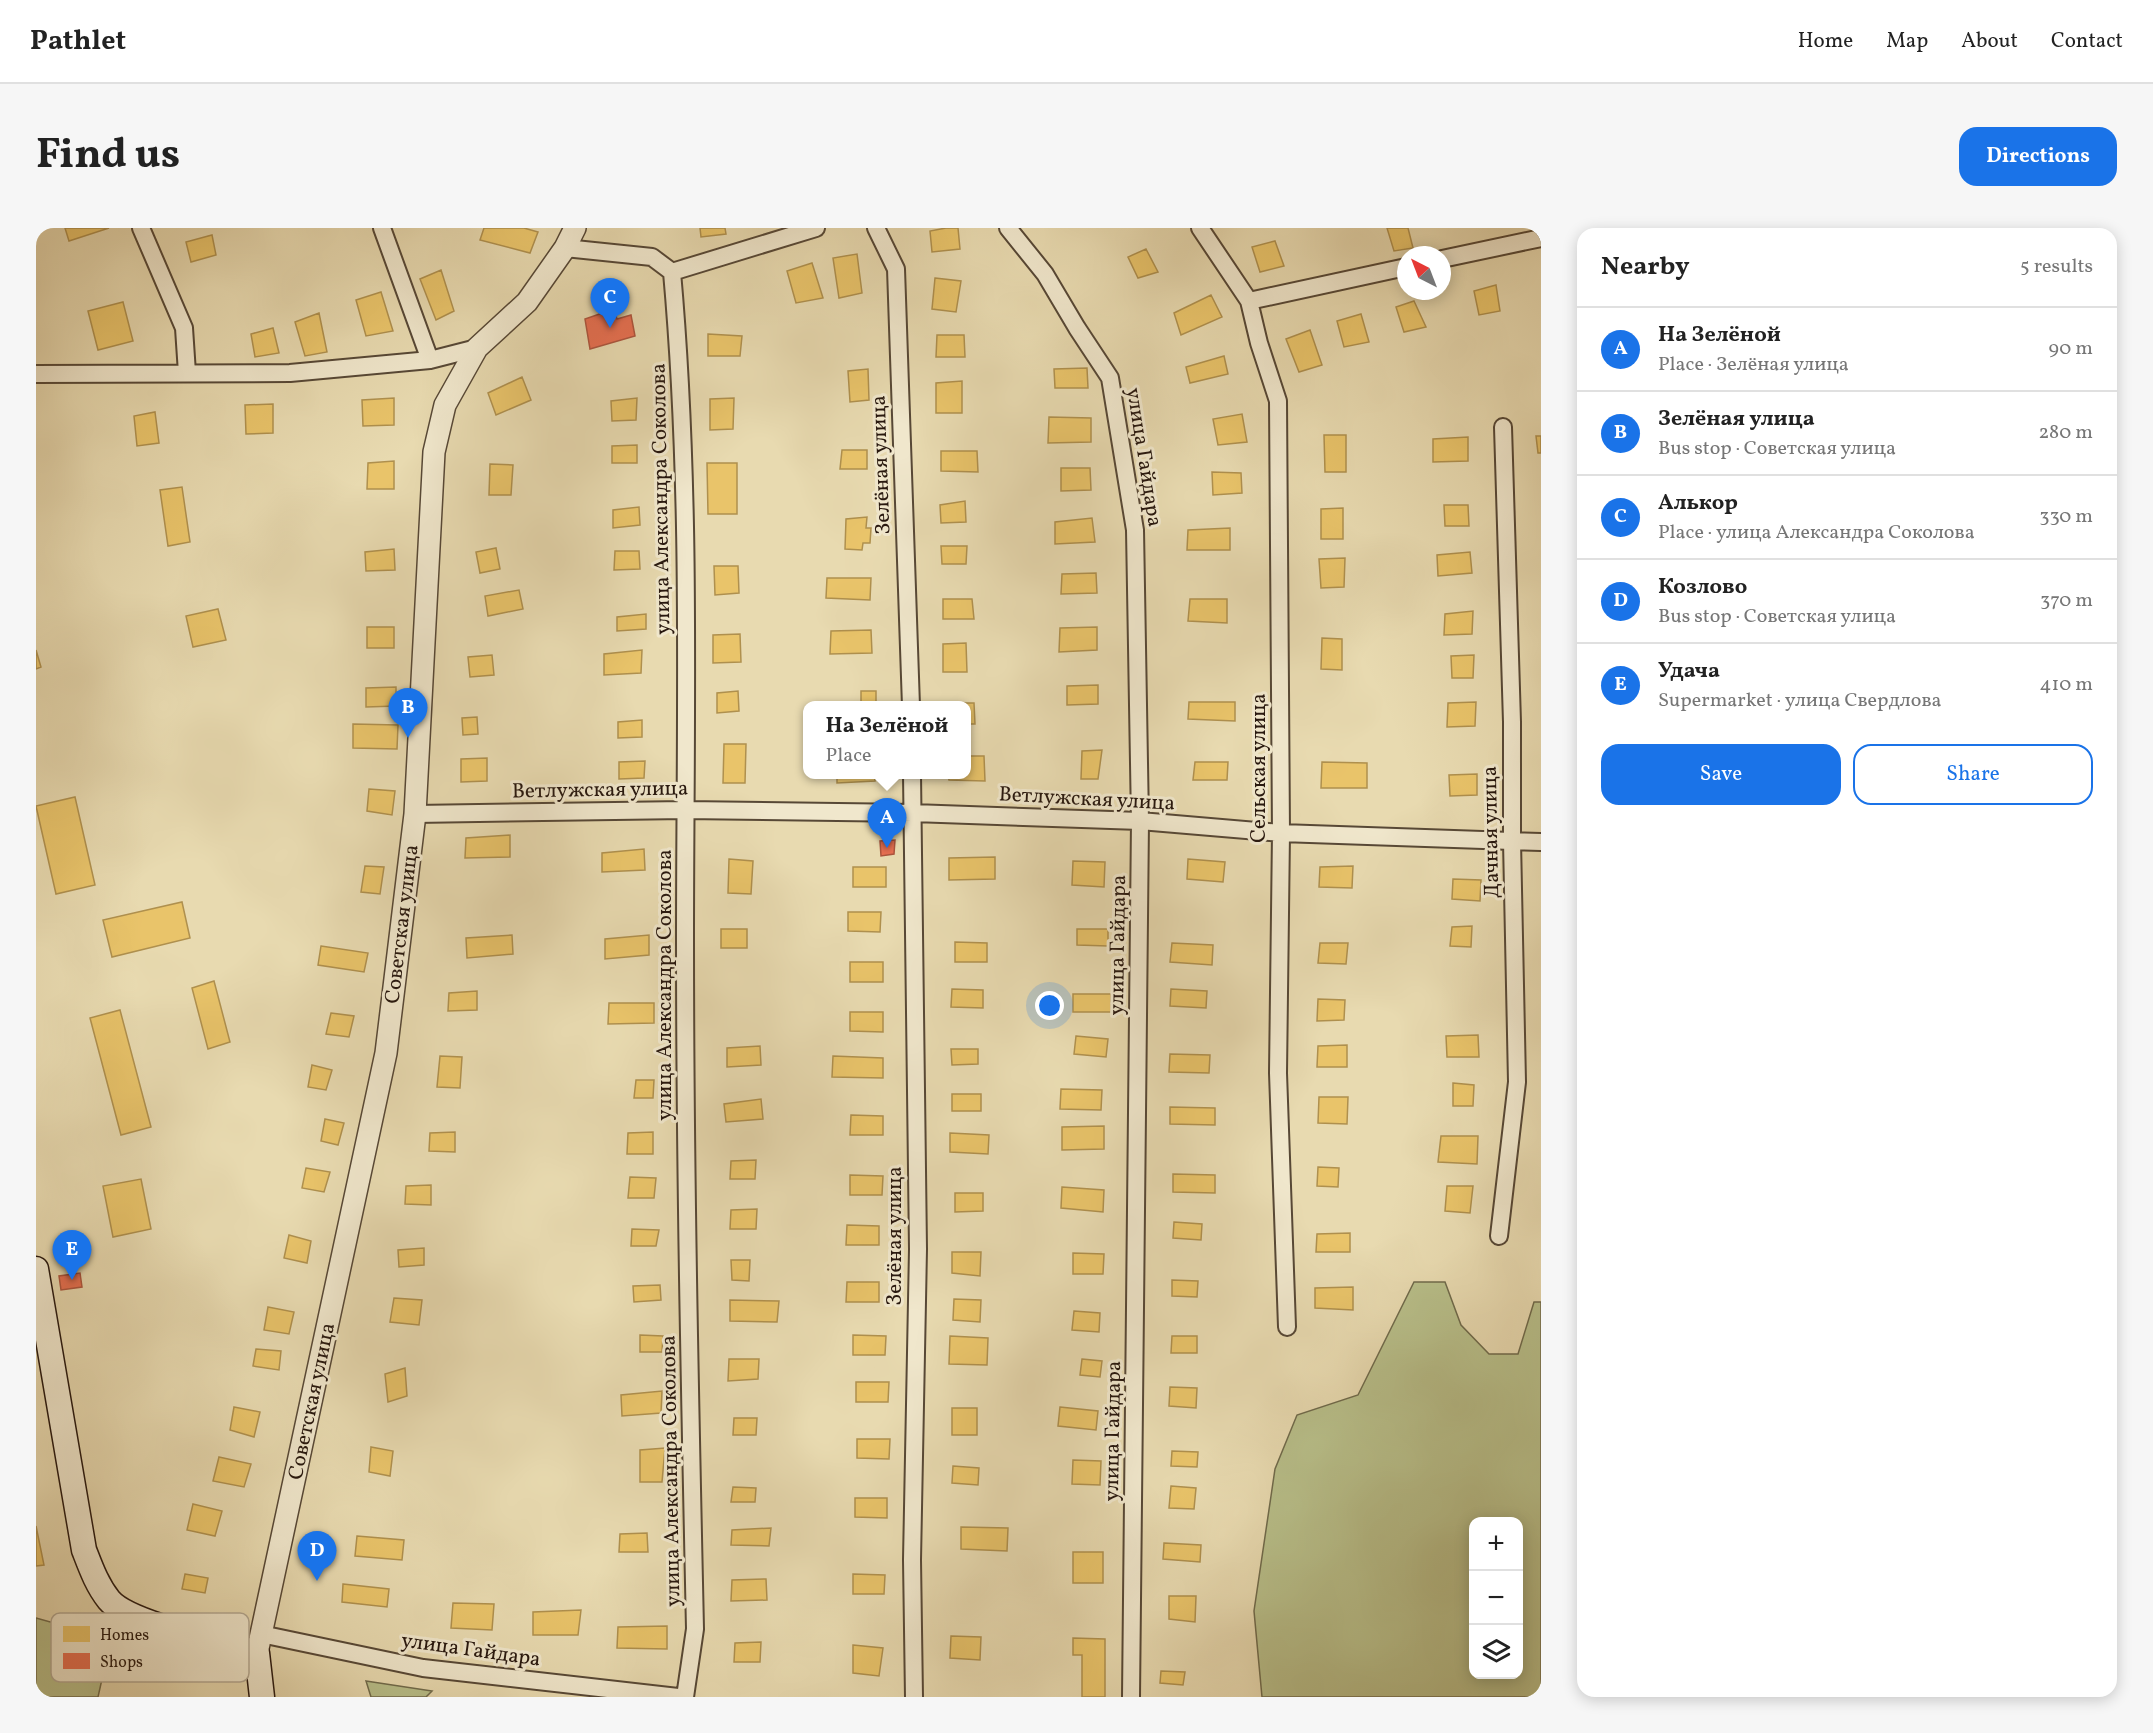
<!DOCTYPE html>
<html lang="en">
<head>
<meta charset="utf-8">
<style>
  body { margin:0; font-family:Vollkorn,serif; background:#f6f6f6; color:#222 }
  .controls { position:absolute; right:18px; bottom:18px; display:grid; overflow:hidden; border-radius:12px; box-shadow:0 3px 15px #0003 }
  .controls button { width:54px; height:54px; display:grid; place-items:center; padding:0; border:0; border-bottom:2px solid #e0e0e0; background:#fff; color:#222; font:30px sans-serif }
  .compass { position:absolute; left:1361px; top:18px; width:54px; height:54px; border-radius:50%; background:#fff; box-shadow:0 3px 15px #0003; rotate:318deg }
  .you { position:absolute; left:1014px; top:778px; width:21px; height:21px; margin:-15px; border:4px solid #fff; border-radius:50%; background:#1a73e8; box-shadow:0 0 0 9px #1a73e833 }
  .badge { display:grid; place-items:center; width:39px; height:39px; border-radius:50%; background:#1a73e8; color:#fff; font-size:20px; font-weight:700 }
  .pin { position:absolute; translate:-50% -50px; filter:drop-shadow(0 2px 3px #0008) }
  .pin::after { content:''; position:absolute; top:32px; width:21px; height:18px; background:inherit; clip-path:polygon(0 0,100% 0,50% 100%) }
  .popup { position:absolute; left:767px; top:473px; width:168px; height:78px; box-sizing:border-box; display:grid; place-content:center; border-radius:12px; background:#fff; filter:drop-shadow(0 2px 4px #0005); font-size:20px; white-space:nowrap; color:#767676 }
  .popup b { font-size:22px; color:#222 }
  .popup::after { content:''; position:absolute; left:50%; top:100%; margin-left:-12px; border:12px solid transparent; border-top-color:#fff }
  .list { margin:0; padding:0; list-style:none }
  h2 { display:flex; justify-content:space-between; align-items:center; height:78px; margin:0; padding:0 24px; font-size:26px }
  h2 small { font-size:20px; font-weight:400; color:#767676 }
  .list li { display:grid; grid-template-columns:39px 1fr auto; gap:18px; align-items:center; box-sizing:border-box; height:84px; padding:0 24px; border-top:2px solid #e0e0e0 }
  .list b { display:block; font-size:22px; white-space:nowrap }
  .list p { margin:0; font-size:20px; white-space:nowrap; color:#767676 }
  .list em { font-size:20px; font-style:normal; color:#767676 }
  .actions { display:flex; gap:12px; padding:18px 24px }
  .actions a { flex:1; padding:14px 0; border:2px solid #1a73e8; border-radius:18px; text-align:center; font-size:21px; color:#1a73e8 }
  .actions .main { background:#1a73e8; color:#fff }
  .icon { flex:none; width:33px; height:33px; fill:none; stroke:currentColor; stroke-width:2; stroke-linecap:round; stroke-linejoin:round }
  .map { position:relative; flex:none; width:1505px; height:1469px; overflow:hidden; border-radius:18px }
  header { display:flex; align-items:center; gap:36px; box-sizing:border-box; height:84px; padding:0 30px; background:#fff; border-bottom:2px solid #e0e0e0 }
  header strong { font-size:28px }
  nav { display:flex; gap:33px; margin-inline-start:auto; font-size:21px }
  .intro { display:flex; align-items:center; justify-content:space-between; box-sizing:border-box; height:144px; padding:0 36px }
  h1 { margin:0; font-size:42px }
  .button { padding:15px 27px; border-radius:18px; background:#1a73e8; color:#fff; font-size:21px; font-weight:700 }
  main { display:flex; gap:36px; padding:0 36px }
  aside { flex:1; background:#fff; border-radius:18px; box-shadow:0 3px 15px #0003 }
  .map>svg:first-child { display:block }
  .green { fill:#b8bf8a; stroke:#706b4c; stroke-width:1.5; fill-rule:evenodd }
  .homes { fill:#e9c46a; stroke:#af904e; stroke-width:1.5 }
  .shops { fill:#e76f51; stroke:#ad553d; stroke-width:1.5 }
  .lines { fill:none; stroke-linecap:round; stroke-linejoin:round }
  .minor-casing { stroke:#574836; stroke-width:20 }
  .tertiary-casing { stroke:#574836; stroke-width:24 }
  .secondary-casing { stroke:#27170e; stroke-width:27 }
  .minor { stroke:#f0e7cc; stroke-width:16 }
  .tertiary { stroke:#f0e7cc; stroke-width:21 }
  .secondary { stroke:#f0e7cc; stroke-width:24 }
  .labels { text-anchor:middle; stroke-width:6; stroke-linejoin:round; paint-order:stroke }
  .street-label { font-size:21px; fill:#27170e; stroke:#f0e7cc }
  .key { fill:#f0e7cc; stroke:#b4a993; stroke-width:1.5 }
  .key-label { font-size:16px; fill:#27170e }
</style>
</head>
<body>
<header>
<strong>Pathlet</strong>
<nav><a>Home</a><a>Map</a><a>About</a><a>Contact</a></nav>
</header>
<div class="intro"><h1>Find us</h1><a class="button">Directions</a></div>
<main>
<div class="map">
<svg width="1505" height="1469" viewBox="0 0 1505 1469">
  <rect width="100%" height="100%" fill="#e8dab0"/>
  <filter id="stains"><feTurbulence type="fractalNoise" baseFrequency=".00333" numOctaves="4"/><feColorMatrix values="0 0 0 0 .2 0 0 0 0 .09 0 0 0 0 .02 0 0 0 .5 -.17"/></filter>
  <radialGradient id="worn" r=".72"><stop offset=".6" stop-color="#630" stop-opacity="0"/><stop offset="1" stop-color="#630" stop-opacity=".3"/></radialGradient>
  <!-- green -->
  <path class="green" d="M1378,1054H1409L1425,1097L1453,1126H1482L1498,1074H1505V1469H1226L1218,1383L1239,1241L1261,1187L1322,1167ZM1438,1294H1482V1446H1438Z
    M0,1390L75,1411L62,1469H0Z
    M330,1453L396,1463L390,1469H335Z"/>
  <!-- homes -->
  <path class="homes" d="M29,0H73L33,13Z
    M448,0H488L502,4L494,25L444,12Z
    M664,0H689L690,6L665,9Z
    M910,0H922L924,21L896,24L894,3Z
    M1351,0H1372L1377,20L1358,23Z
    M176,7L180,27L155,34L150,14Z
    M1239,13L1248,38L1224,44L1216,19Z
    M1110,21L1122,44L1102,50L1092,29Z
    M821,26L826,65L803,70L797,30Z
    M776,35L787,70L760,75L751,43Z
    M405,42L418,83L400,92L384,51Z
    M899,50L925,53L920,84L896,81Z
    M1460,57L1464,83L1443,87L1438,63Z
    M345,64L357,103L330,108L320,72Z
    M1175,67L1186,89L1145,107L1138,85Z
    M1378,73L1390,99L1368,104L1360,79Z
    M87,74L97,113L62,122L52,83Z
    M283,85L291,124L269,128L259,94Z
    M1325,86L1333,114L1308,119L1301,93Z
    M237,100L243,125L219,129L215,106Z
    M1274,102L1286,137L1263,144L1250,111Z
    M672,106L706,108L704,128H672Z
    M901,107H928L929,129H900Z
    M1188,128L1192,146L1154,155L1150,139Z
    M1051,140L1052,160H1019L1018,141Z
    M832,141L833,172L814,174L812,143Z
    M486,149L495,172L460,187L452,165Z
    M926,153V185H900V155Z
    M358,170V197L327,198L326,172Z
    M601,170L600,192L576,193L575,173Z
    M698,170L697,201L674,202V171Z
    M237,176V205L210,206L209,177Z
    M119,184L123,215L101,218L98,188Z
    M1206,186L1211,214L1182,217L1177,191Z
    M1013,189L1055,190V214L1012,215Z
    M1288,207H1310V244H1289Z
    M1500,208H1505V225H1502Z
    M1432,209V233L1397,234V211Z
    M601,217V235H576V218Z
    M806,222H831V241H804Z
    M905,223H941L942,244L905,243Z
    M358,233V261H331L332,235Z
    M671,235H701V286H672Z
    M454,236L477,237L475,267H453Z
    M1025,240H1054L1055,262L1025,263Z
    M1176,244L1205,245L1206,265L1177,267Z
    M146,259L154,314L132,318L124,262Z
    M929,273L930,294L905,295L904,277Z
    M1408,277H1432L1433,298H1409Z
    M603,279L604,297L577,300V282Z
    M1307,280V311H1285V281Z
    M831,289L830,300H835L834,315H827L826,322L809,321L810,291Z
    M1056,290L1059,314L1019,316V294Z
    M1194,300V322H1151L1152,302Z
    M905,318H931L930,336H906Z
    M460,320L464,341L444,345L440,324Z
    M358,321L359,342L330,343L329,324Z
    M579,323H603L604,341L578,342Z
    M1434,324L1436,345L1402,348L1401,327Z
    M1309,330L1308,359L1285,360L1283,331Z
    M678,338H702L703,365L679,367Z
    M1060,345L1061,365L1025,366L1026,346Z
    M791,350H835L834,372L790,370Z
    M483,362L487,381L452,388L449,368Z
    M907,371H936L938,391H907Z
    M1154,371H1191V395L1152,393Z
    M182,381L190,412L157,419L150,388Z
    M1437,383L1436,406L1408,407L1409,386Z
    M610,386V401L581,403V389Z
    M331,399H358V420H331Z
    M1061,399V422L1023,424L1024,400Z
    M835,402L836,425L794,426L795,403Z
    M704,406L705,434L677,435V407Z
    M1286,410L1306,411V442L1285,441Z
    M930,415L931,444H907V416Z
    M0,422L5,439L0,441Z
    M606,422L605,445L568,447V426Z
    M456,427L458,447L434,449L432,429Z
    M1438,427L1437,450H1416L1415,428Z
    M1062,457V476L1031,477V458Z
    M360,459V478L330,479V460Z
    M702,463L703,483L681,485V465Z
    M825,463H840V478H825Z
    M1153,474H1199V493L1152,491Z
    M1440,474L1439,498L1411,499L1412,475Z
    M910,475H938L939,496H930V478H910Z
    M441,489L442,506L427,507L426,490Z
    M606,492V509L582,510V494Z
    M317,496L362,497L361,521L317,520Z
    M688,516H710L709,555H687Z
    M1066,522L1062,551H1045L1046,523Z
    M930,528H948L949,553L913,552L912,546H930Z
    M451,530V553L425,554V531Z
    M609,533L608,550L583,551V534Z
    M1159,534H1192L1191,552H1157Z
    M1286,534L1331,535V560H1285Z
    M801,546H839V553L801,555Z
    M1441,546V567L1414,568L1413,547Z
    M333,561L359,563L356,587L331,583Z
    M39,569L59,657L20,666L0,578Z
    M474,607V629L429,630L430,610Z
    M608,621L609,642L566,644V625Z
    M959,629V651L913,652V630Z
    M693,631L717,633L715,666L692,665Z
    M1152,631L1189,634L1187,654L1151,651Z
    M1037,633L1069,634L1068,659L1036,657Z
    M329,638L348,639L344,666L325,664Z
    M1317,638L1316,660L1283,659L1284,639Z
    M817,639H850V659H817Z
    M1417,651L1445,652L1444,673L1416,671Z
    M146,674L154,710L76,729L67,692Z
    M812,684H845L844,704L812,703Z
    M1436,698L1435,719L1414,718L1416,699Z
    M685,701H711V720H685Z
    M1041,701H1072V718L1041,717Z
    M476,707L477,726L431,730L430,710Z
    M613,707V727L569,731V711Z
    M919,714L951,715V734H919Z
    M1136,715L1177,717L1176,737L1134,734Z
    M1284,715H1312L1310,736L1282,735Z
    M285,718L332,725L328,744L282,737Z
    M814,734H847V754H814Z
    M178,753L194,814L172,821L156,760Z
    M916,761L947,762V780L915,779Z
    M1135,761L1171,763L1170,780L1134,778Z
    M441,763V782L412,783L413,765Z
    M1037,766H1075V784H1037Z
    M1282,771L1309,772L1308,792L1281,793Z
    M573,775H618V795L572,796Z
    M84,782L115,899L85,907L54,790Z
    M814,784H847V804L814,803Z
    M295,785L318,788L313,809L290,806Z
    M1442,807L1443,829H1411L1410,808Z
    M1040,808L1072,811L1070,829L1038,826Z
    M1311,817V839H1281L1282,818Z
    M724,818L725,837L691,839V820Z
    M915,821H942V836L916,837Z
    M1134,826L1174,827L1173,845L1133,844Z
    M404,828L426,829L424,860L401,859Z
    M797,828L847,830V850L796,849Z
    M276,837L296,842L290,862L272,859Z
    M600,852H618L617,870H598Z
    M1417,855L1438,857L1437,878H1417Z
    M1025,861L1066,862L1065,882L1024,881Z
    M916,866H945V883H916Z
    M1283,869H1312L1311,896L1282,895Z
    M725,871L727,891L690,894L688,876Z
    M1134,879L1179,880V897L1134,896Z
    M815,887L847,888V907H814Z
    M289,891L308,895L302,917L285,913Z
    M1068,898V921L1026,922V899Z
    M419,904V924L393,923L394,905Z
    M617,904V926H591L592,905Z
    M914,905L953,907L952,926L914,924Z
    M1405,908H1442L1441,936L1402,934Z
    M720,932L719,951H694L695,933Z
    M1282,939L1303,940L1302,959L1281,958Z
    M270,940L294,944L288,964L266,960Z
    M1137,946L1179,947V965L1137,964Z
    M814,947L847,948L846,967H814Z
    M594,949L620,950L618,970H592Z
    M105,951L115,1001L77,1009L67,958Z
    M395,957V977L369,976L370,958Z
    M1411,958H1437L1434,985L1409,983Z
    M1026,959L1068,962L1067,984L1025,980Z
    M919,965H947V983L919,984Z
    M721,981L720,1001H694L695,982Z
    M1138,994L1166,996L1165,1012L1137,1010Z
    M811,997L843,998V1017H810Z
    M596,1001L623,1002L620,1018H595Z
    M1314,1005V1024H1280L1281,1006Z
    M253,1007L275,1013L271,1035L248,1030Z
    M388,1020V1037L363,1039L362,1022Z
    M916,1024H945L944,1048L916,1045Z
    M1037,1025L1068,1026L1067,1046H1037Z
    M695,1032H714L713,1053L696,1052Z
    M1136,1052L1162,1053L1161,1069L1136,1068Z
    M811,1054H843V1074H810Z
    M624,1057L625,1072L598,1074L597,1058Z
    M1317,1059V1082L1279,1080V1060Z
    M358,1070L386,1072L383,1097L354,1094Z
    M918,1071L945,1072L944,1094L917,1092Z
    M694,1072L743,1073L741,1094L694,1093Z
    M232,1079L258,1084L253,1106L228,1102Z
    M1038,1083L1064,1085L1063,1104L1036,1102Z
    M604,1107L627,1108L626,1124H604Z
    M817,1107L850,1108L849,1127H817Z
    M914,1108L952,1110L951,1137L913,1136Z
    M1136,1108H1161V1125H1135Z
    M220,1121L245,1123L243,1142L217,1138Z
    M693,1131H723L722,1151L692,1153Z
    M1046,1131L1066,1133L1064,1149L1044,1147Z
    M369,1140L371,1168L352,1174L349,1146Z
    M820,1154H853L852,1174H820Z
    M1134,1159L1161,1160L1160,1180L1133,1178Z
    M626,1163L625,1185L586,1188L585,1167Z
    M198,1179L224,1184L218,1209L194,1202Z
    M1024,1179L1062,1183L1060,1202L1022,1198Z
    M916,1180H941V1207H916Z
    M698,1190H721L720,1207H697Z
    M821,1211H854L853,1231L821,1230Z
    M335,1219L357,1223L354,1248L333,1244Z
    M629,1220L626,1254H604V1222Z
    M1136,1223L1162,1224L1161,1239L1135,1238Z
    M183,1229L215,1236L208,1259L177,1253Z
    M1037,1232L1065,1233L1064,1257L1036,1256Z
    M917,1238L943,1240L942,1257L916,1255Z
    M1135,1258L1160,1260L1158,1281L1133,1280Z
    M697,1259L720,1260L719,1274H695Z
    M819,1270H851V1290L819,1289Z
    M157,1276L186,1283L179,1308L151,1302Z
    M0,1298L8,1337L0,1338Z
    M925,1299L972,1300L971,1323L925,1321Z
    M735,1300L733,1318L695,1317L696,1302Z
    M611,1305L612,1324H583L584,1306Z
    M321,1308L368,1312L366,1332L319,1328Z
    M1128,1315L1165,1317L1164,1334L1127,1331Z
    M1037,1324H1067V1355H1037Z
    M149,1346L172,1350L169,1365L146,1361Z
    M817,1346L849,1347L848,1366H817Z
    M730,1351L731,1372L695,1373L696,1352Z
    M307,1356L353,1361L351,1379L306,1374Z
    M1133,1368H1160L1159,1394L1133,1391Z
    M417,1375L458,1376L456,1402L415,1400Z
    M545,1382L542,1407H497V1384Z
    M631,1398V1421L581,1420L582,1399Z
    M915,1408L945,1409L944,1432L914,1430Z
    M1037,1410L1069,1411V1469H1046V1427H1037Z
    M725,1414L724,1434H698L699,1415Z
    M817,1417L847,1420L843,1448L817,1445Z
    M1125,1443L1149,1444L1147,1457L1124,1455Z"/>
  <!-- shops -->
  <path class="shops" d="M578,81L581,91L595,87L599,108L554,121L549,91Z
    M859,612L858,626L845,628L844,613Z
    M44,1045L46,1059L25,1062L23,1048Z"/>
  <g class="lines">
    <defs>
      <path id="minor" d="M105,0L148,100L151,145
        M346,0L394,132
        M840,0L860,41L875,478
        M972,0L1009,46L1041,100L1074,150L1099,302L1104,593L1095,1469
        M1164,0L1213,73L1223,115L1242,173L1245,605L1242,845L1251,1099
        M529,20L616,29L636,44L780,0
        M1406,31L1505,10
        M636,44C656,266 649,489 649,712C649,942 654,1171 659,1401L649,1469
        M1213,73L1370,39
        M0,146L254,145L394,132L441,120
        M876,546L882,1021L876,1332L878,1469
        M379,586L649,582L877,585L1104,593L1245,605L1505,614
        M1463,1008L1481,854L1476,613V494L1467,199
        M225,1406L387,1440L642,1469"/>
      <path id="tertiary" d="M221,1425L350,825L379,586L398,224L409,177L441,120L491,74L529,20L539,0"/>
      <path id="secondary" d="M0,1041L48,1322C55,1340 61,1357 73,1372C93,1396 187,1415 221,1425L226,1469"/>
    </defs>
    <!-- minor casing -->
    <use href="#minor" class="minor-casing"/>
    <!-- tertiary casing -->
    <use href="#tertiary" class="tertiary-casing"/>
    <!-- secondary casing -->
    <use href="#secondary" class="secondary-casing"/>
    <!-- minor -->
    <use href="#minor" class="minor"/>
    <!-- tertiary -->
    <use href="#tertiary" class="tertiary"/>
    <!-- secondary -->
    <use href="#secondary" class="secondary"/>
  </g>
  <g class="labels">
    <!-- street labels -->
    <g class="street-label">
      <text transform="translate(1109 229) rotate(81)" y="7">улица Гайдара</text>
      <text transform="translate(844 237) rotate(-92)" y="7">Зелёная улица</text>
      <text transform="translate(624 271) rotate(-91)" y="7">улица Александра Соколова</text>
      <text transform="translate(1222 540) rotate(-90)" y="7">Сельская улица</text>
      <text transform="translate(564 561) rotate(-1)" y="7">Ветлужская улица</text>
      <text transform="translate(1051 570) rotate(3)" y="7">Ветлужская улица</text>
      <text transform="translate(1454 604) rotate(-91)" y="7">Дачная улица</text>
      <text transform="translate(365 696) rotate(-83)" y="7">Советская улица</text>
      <text transform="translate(1081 717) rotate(-89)" y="7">улица Гайдара</text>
      <text transform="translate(628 757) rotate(-90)" y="7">улица Александра Соколова</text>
      <text transform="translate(858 1008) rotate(-90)" y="7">Зелёная улица</text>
      <text transform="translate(275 1173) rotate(-78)" y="7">Советская улица</text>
      <text transform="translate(1076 1203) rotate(-89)" y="7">улица Гайдара</text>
      <text transform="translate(634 1243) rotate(-91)" y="7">улица Александра Соколова</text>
      <text transform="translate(435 1421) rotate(8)" y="7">улица Гайдара</text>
    </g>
  </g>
  <!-- legend -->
  <rect x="15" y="1385" width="198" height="69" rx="9" class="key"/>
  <rect x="27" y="1398" width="27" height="16" fill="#e9c46a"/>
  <rect x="27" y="1425" width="27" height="16" fill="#e76f51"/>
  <g class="key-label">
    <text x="64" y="1412">Homes</text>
    <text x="64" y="1439">Shops</text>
  </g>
  <rect width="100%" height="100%" filter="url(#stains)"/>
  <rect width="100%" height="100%" fill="url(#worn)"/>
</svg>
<div class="controls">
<button>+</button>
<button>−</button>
<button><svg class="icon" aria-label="layers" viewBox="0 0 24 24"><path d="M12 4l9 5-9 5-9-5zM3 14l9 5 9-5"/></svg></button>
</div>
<svg class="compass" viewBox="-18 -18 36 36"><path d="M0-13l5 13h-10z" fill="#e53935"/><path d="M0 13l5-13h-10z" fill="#767676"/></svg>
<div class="you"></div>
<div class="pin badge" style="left:851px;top:620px">A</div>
<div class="popup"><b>На Зелёной</b>Place</div>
<div class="pin badge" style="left:372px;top:510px">B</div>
<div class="pin badge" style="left:574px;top:100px">C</div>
<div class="pin badge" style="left:281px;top:1353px">D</div>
<div class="pin badge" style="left:36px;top:1052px">E</div>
</div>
<aside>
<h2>Nearby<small>5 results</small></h2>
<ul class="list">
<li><span class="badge">A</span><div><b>На Зелёной</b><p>Place · Зелёная улица</p></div><em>90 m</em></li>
<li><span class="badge">B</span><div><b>Зелёная улица</b><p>Bus stop · Советская улица</p></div><em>280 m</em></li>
<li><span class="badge">C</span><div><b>Алькор</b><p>Place · улица Александра Соколова</p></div><em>330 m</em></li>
<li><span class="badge">D</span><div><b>Козлово</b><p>Bus stop · Советская улица</p></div><em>370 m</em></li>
<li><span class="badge">E</span><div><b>Удача</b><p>Supermarket · улица Свердлова</p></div><em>410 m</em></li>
</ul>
<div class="actions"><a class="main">Save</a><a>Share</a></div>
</aside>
</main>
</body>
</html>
